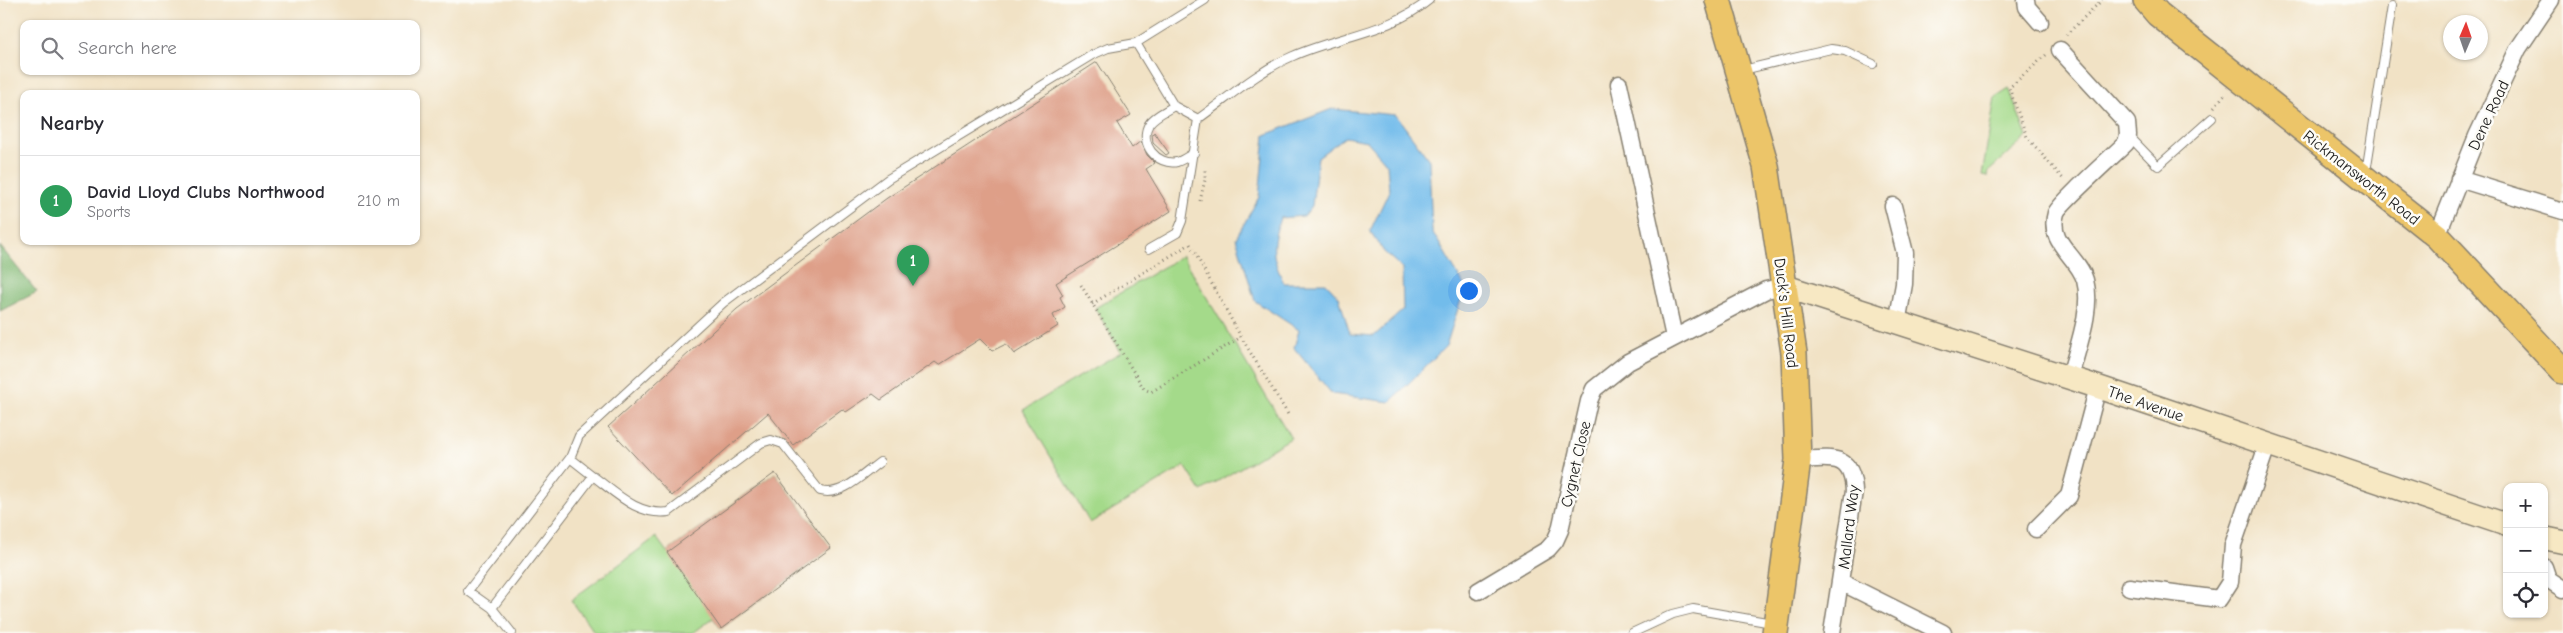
<!DOCTYPE html>
<html lang="en">
<head>
<meta charset="utf-8">
<style>
  body { margin:0; font-family:"Comic Neue",sans-serif; background:#f2f2f3; color:#2b2b33 }
  .controls { position:absolute; right:15px; bottom:15px; display:grid; overflow:hidden; border-radius:10px; box-shadow:0 1px 4px #0004 }
  .controls button { width:45px; height:45px; display:grid; place-items:center; padding:0; border:0; border-bottom:1px solid #e1e1e2; background:#fff; color:#2b2b33; font:25px sans-serif }
  .compass { position:absolute; left:2443px; top:15px; width:45px; height:45px; border-radius:50%; background:#fff; box-shadow:0 1px 4px #0004; rotate:2deg }
  .you { position:absolute; left:1468px; top:290px; width:18px; height:18px; margin:-12px; border:4px solid #fff; border-radius:50%; background:#1a73e8; box-shadow:0 0 0 8px #1a73e833 }
  .badge { display:grid; place-items:center; width:32px; height:32px; border-radius:50%; background:#c8321e; color:#fff; font-size:16px; font-weight:700 }
  .pin { position:absolute; translate:-50% -41px; filter:drop-shadow(0 1px 2px #0008) }
  .pin::after { content:''; position:absolute; top:26px; width:18px; height:15px; background:inherit; clip-path:polygon(0 0,100% 0,50% 100%) }
  .list { margin:0; padding:0; list-style:none }
  h2 { display:flex; justify-content:space-between; align-items:center; height:65px; margin:0; padding:0 20px; font-size:21px }
  h2 small { font-size:16px; font-weight:400; color:#7c7c81 }
  .list li { display:grid; grid-template-columns:32px 1fr auto; gap:15px; align-items:center; box-sizing:border-box; height:90px; padding:0 20px; border-top:1px solid #e1e1e2 }
  .list b { display:block; font-size:19px; white-space:nowrap }
  .list p { margin:0; font-size:16px; white-space:nowrap; color:#7c7c81 }
  .list em { font-size:16px; font-style:normal; color:#7c7c81 }
  .icon { flex:none; width:28px; height:28px; fill:none; stroke:currentColor; stroke-width:2; stroke-linecap:round; stroke-linejoin:round }
  .map { position:relative; flex:none; width:2563px; height:633px; overflow:hidden }
  .search { position:absolute; background:#fff; box-shadow:0 1px 4px #0004; left:20px; top:20px; width:400px; height:55px; display:flex; align-items:center; gap:12px; box-sizing:border-box; padding:0 18px; border-radius:10px; color:#7c7c81; font-size:19px }
  .panel { position:absolute; background:#fff; box-shadow:0 1px 4px #0004; left:20px; top:90px; width:400px; height:155px; border-radius:10px }
  .map>svg:first-child { display:block }
  .green { fill:#a4da8a; stroke:#607b53 }
  .forest { fill:#83ba76; stroke:#506b49 }
  .water { fill:#72bceb; stroke:#476c84; fill-rule:evenodd }
  .building { fill:#de9f88 }
  .lines { fill:none; stroke-linecap:round; stroke-linejoin:round }
  .lane-casing { stroke:#867f70; stroke-width:10 }
  .street-casing { stroke:#867f70; stroke-width:19 }
  .secondary-casing { stroke:#867f70; stroke-width:25 }
  .primary-casing { stroke:#867f70; stroke-width:28 }
  .path { stroke:#867f70; stroke-width:3; stroke-dasharray:1 4; stroke-linecap:butt }
  .lane { stroke:#fff; stroke-width:8 }
  .street { stroke:#fff; stroke-width:16 }
  .secondary { stroke:#f7e8c3; stroke-width:22 }
  .primary { stroke:#ecc569; stroke-width:25 }
  .labels { text-anchor:middle; stroke-width:5; stroke-linejoin:round; paint-order:stroke }
  .street-label { font-size:16px; fill:#1c1c1c; stroke:#fdfcf7 }
</style>
</head>
<body>
<div class="map">
<svg width="2563" height="633" viewBox="0 0 2563 633">
  <rect width="100%" height="100%" fill="#fdfcf7"/>
  <filter id="ink" filterUnits="userSpaceOnUse"><feTurbulence type="fractalNoise" baseFrequency=".02" numOctaves="2"/><feDisplacementMap in="SourceGraphic" scale="10" xChannelSelector="R" yChannelSelector="G"/><feConvolveMatrix kernelMatrix="1 2 1 2 8 2 1 2 1" color-interpolation-filters="sRGB"/></filter>
  <filter id="wash" filterUnits="userSpaceOnUse"><feTurbulence type="fractalNoise" baseFrequency=".0096" numOctaves="4" result="noise"/><feDisplacementMap in="SourceGraphic" scale="20" xChannelSelector="R" yChannelSelector="G"/><feGaussianBlur stdDeviation="1.12" result="paint"/><feColorMatrix in="noise" values="0 0 0 0 0 0 0 0 0 0 0 0 0 0 0 0 0 1.4 0 .05"/><feComposite in="paint" operator="in"/></filter>
  <g filter="url(#wash)">
    <rect width="100%" height="100%" fill="#f1e2c5"/>
    <!-- green -->
    <path class="green" d="M2009,88L2027,137L1989,171L1988,177L1982,176L1995,97Z
      M1182,256L1291,438L1201,491L1185,466L1090,523L1023,410L1121,352L1095,308Z
      M775,473L831,548L721,629L713,618L693,633H595L571,600L656,537L667,552Z"/>
    <!-- forest -->
    <path class="forest" d="M0,246L37,292L0,311Z"/>
    <!-- water -->
    <path class="water" d="M1332,109L1396,115L1429,160L1432,231L1465,287L1446,346L1390,402L1332,394L1294,348L1299,330L1255,301L1236,238L1259,197L1265,135ZM1345,137L1367,141L1387,164L1389,191L1370,231L1384,252L1402,268L1403,310L1374,336L1350,334L1339,297L1326,283H1284C1271,256 1271,247 1280,218L1304,216L1312,206L1318,157Z"/>
    <g id="blocks">
      <!-- building -->
      <path class="building" d="M1097,62L1131,115L1117,123L1132,148L1141,141L1147,155L1155,163L1146,169L1171,211L1056,283L1063,295L1060,297L1065,307L1053,315L1058,326L1014,354L1006,344L992,351L980,339L939,365L935,362L881,400L873,394L846,412L842,409L793,445L768,413L672,496L608,427L737,309L887,198Z
        M1154,132L1169,153L1166,155L1153,143L1152,134Z
        M775,473L831,548L721,629L667,552Z"/>
    </g>
  </g>
  <g filter="url(#ink)">
    <use href="#blocks" fill-opacity="0" stroke="#867f70" stroke-width="1"/>
    <g class="lines">
      <defs>
        <path id="lane" d="M1136,43L1174,106L1198,119
          M1743,70L1831,49L1845,51L1873,64
          M1174,106C1166,111 1154,116 1149,124C1138,143 1157,166 1177,162C1183,160 1188,156 1194,153
          M2128,135L2158,166L2212,118
          M2366,172L2392,6
          M1149,249L1177,233L1182,221L1198,119C1229,97 1258,71 1293,56C1338,36 1391,32 1429,0
          M593,476C617,494 638,516 669,512L761,443L771,440L783,444L820,491C842,497 863,474 880,462
          M492,608L593,476L570,458
          M512,633L492,608L468,591L570,458L579,436L723,303L888,179L1092,55L1108,48L1136,43L1205,0
          M1632,633L1673,614L1693,609L1772,623"/>
        <path id="street" d="M2026,0L2027,7L2040,22
          M2060,50L2127,123L2128,135L2126,143C2115,154 2059,204 2056,213C2047,243 2078,256 2085,280C2093,310 2077,348 2070,377
          M1619,84L1674,337
          M2459,179L2563,211
          M1893,206L1905,253L1904,284L1897,323
          M2437,236L2477,136L2518,49L2551,0
          M1798,460C1829,459 1852,451 1854,491L1832,633
          M2036,529L2069,496L2098,387
          M2544,567L2548,579L2563,589
          M1841,582L1943,633
          M2129,587L2219,599L2230,582L2233,545L2267,446
          M1478,591L1548,549L1555,541L1560,530L1589,401L1594,389L1628,362L1766,290L1784,286"/>
        <path id="secondary" d="M1784,286L2098,387L2507,525
          M2544,538L2563,542"/>
        <path id="primary" d="M1718,0L1766,166L1794,353L1798,460L1775,633
          M2146,0L2158,14L2437,236L2563,371"/>
      </defs>
      <!-- lane casing -->
      <use href="#lane" class="lane-casing"/>
      <!-- street casing -->
      <use href="#street" class="street-casing"/>
      <!-- secondary casing -->
      <use href="#secondary" class="secondary-casing"/>
      <!-- primary casing -->
      <use href="#primary" class="primary-casing"/>
      <!-- path -->
      <path class="path" d="M2066,35L2102,0
        M2046,55L2009,88L2027,137L2064,180
        M2214,107L2226,93
        M1200,201L1205,180V168
        M1081,285L1144,389L1151,392L1241,337
        M1092,304L1190,244L1241,337L1289,416"/>
      <!-- lane -->
      <use href="#lane" class="lane"/>
      <!-- street -->
      <use href="#street" class="street"/>
      <!-- secondary -->
      <use href="#secondary" class="secondary"/>
      <!-- primary -->
      <use href="#primary" class="primary"/>
    </g>
  </g>
  <g class="labels">
    <!-- street labels -->
    <g class="street-label">
      <text transform="translate(2488 115) rotate(-65)" y="6">Dene Road</text>
      <text transform="translate(2362 177) rotate(38)" y="6">Rickmansworth Road</text>
      <text transform="translate(1787 313) rotate(83)" y="6">Duck's Hill Road</text>
      <text transform="translate(2146 403) rotate(19)" y="6">The Avenue</text>
      <text transform="translate(1575 464) rotate(-77)" y="6">Cygnet Close</text>
      <text transform="translate(1848 527) rotate(-83)" y="6">Mallard Way</text>
    </g>
  </g>
</svg>
<div class="controls">
<button>+</button>
<button>−</button>
<button><svg class="icon" aria-label="locate" viewBox="0 0 24 24"><circle cx="12" cy="12" r="6"/><path d="M12 2v4M12 18v4M2 12h4M18 12h4"/></svg></button>
</div>
<svg class="compass" viewBox="-18 -18 36 36"><path d="M0-13l5 13h-10z" fill="#e53935"/><path d="M0 13l5-13h-10z" fill="#7c7c81"/></svg>
<div class="you"></div>
<div class="pin badge" style="left:913px;top:286px;background:#2e9e5b">1</div>
<div class="search"><svg class="icon" aria-label="search" viewBox="0 0 24 24"><circle cx="10" cy="10" r="6"/><path d="M15 15l6 6"/></svg>Search here</div>
<section class="panel">
<h2>Nearby<small></small></h2>
<ul class="list">
<li><span class="badge" style="background:#2e9e5b">1</span><div><b>David Lloyd Clubs Northwood</b><p>Sports</p></div><em>210 m</em></li>
</ul>
</section>
</div>
</body>
</html>
